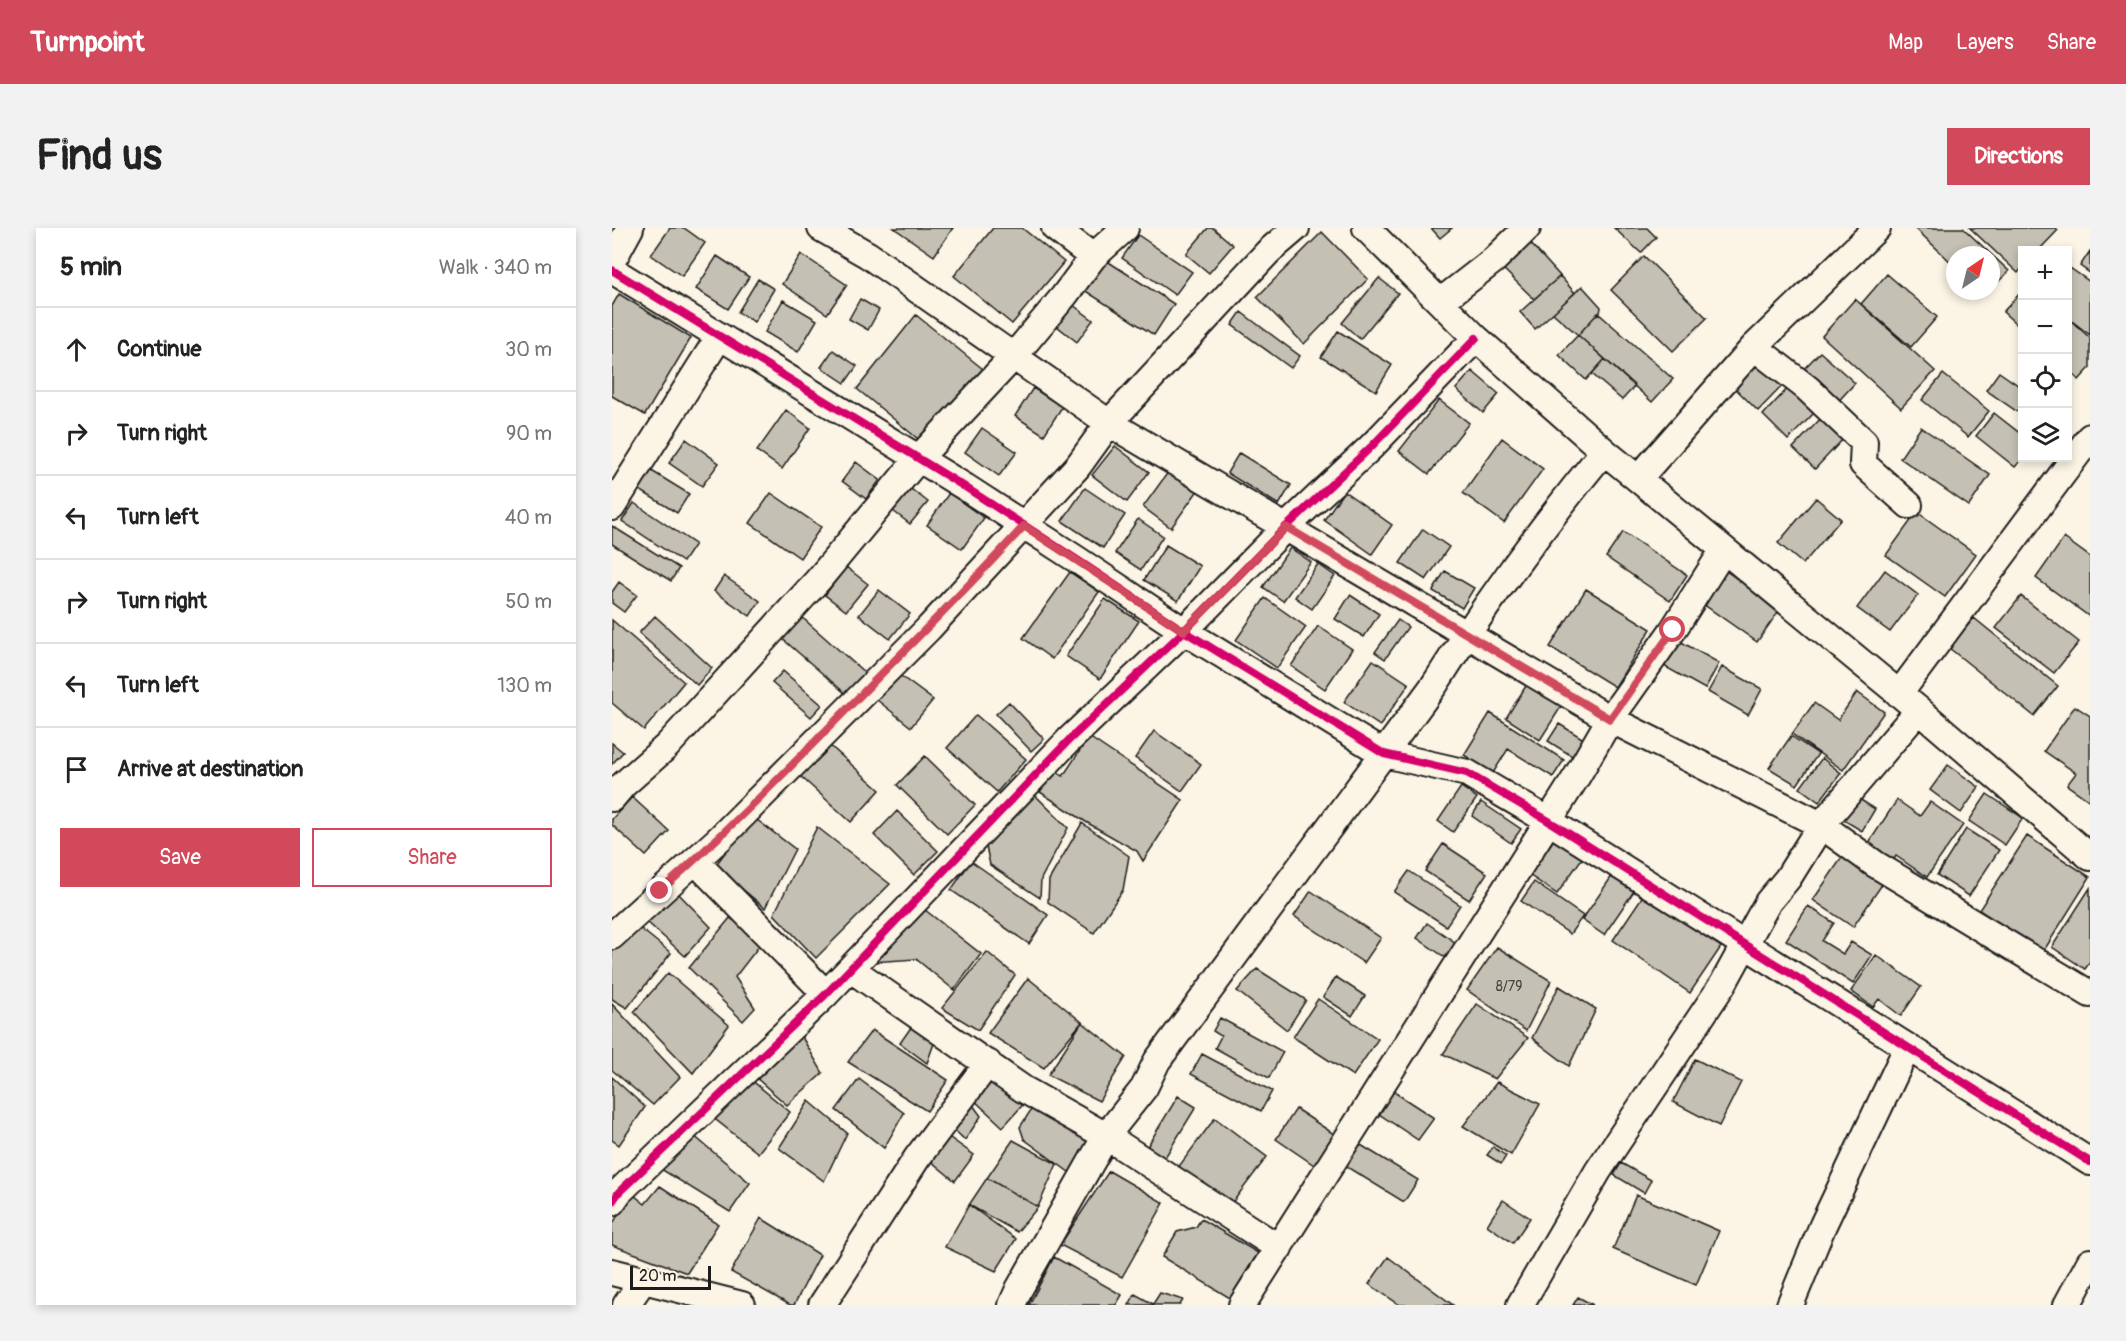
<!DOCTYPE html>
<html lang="en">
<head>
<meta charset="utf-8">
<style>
  body { margin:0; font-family:Pangolin,sans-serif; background:#f2f2f2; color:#222 }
  .controls { position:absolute; right:18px; top:18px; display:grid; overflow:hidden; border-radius:0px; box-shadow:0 3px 9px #0003 }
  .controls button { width:54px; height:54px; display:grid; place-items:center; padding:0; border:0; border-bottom:2px solid #e0e0e0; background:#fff; color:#222; font:30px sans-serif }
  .compass { position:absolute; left:1334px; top:18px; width:54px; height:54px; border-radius:50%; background:#fff; box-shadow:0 3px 9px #0003; rotate:35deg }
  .scale { position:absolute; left:18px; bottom:15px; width:81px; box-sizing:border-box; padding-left:6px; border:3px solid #1c1c1c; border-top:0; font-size:16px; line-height:21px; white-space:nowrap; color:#1c1c1c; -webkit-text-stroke:4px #fcf5e5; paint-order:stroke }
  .stop { position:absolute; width:18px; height:18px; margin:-14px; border:4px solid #d1495b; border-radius:50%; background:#fff }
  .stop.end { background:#d1495b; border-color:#fff; box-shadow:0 2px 6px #0008 }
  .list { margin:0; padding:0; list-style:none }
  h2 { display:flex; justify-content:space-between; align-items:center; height:78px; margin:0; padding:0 24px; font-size:26px }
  h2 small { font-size:20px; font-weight:400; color:#767676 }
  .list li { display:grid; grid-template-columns:39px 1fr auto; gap:18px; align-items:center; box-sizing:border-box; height:84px; padding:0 24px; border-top:2px solid #e0e0e0 }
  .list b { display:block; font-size:22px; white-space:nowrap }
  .list em { font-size:20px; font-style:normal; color:#767676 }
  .actions { display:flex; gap:12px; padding:18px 24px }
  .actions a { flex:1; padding:14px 0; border:2px solid #d1495b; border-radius:0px; text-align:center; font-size:21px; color:#d1495b }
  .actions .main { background:#d1495b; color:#fff }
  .icon { flex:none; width:33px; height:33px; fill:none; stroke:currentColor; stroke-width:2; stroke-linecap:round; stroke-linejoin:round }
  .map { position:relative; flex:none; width:1478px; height:1077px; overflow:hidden; border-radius:0px }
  header { display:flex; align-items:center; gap:36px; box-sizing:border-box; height:84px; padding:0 30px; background:#d1495b; color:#fff }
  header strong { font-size:28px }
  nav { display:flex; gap:33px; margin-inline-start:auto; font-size:21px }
  .intro { display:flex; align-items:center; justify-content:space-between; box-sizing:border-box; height:144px; padding:0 36px }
  h1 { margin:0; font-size:42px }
  .button { padding:15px 27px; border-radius:0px; background:#d1495b; color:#fff; font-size:21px; font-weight:700 }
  main { display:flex; gap:36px; padding:0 36px }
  aside { flex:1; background:#fff; border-radius:0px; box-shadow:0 3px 9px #0003 }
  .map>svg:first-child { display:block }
  .building { fill:#c4c0b3; stroke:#1c1c1c; stroke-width:1.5 }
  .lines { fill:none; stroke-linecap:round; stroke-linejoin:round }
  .street-casing { stroke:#1c1c1c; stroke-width:30 }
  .street { stroke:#fcf5e5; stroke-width:26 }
  .cycleway-casing { stroke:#fcf5e5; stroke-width:11 }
  .cycleway { stroke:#d6006c; stroke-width:8 }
  .route { stroke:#d1495b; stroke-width:8 }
  .labels { text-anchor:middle; stroke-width:5; stroke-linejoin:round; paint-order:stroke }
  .number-label { font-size:14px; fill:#464542 }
</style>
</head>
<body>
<header>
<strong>Turnpoint</strong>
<nav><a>Map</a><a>Layers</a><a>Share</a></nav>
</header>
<div class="intro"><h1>Find us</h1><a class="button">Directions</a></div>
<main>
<aside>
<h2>5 min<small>Walk · 340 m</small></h2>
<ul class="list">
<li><svg class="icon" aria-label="ahead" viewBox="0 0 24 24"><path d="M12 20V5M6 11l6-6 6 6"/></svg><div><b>Continue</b></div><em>30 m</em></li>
<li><svg class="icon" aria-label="right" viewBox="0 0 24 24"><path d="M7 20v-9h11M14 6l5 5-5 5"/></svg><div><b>Turn right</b></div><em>90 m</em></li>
<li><svg class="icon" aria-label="left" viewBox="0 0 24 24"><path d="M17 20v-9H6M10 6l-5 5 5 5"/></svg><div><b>Turn left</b></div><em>40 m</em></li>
<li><svg class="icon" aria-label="right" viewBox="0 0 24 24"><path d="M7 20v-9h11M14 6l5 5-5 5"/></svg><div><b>Turn right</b></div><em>50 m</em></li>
<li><svg class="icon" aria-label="left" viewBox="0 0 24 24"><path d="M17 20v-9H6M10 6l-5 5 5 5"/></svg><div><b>Turn left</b></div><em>130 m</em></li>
<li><svg class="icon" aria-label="arrive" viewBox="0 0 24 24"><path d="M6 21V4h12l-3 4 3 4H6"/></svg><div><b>Arrive at destination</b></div></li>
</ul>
<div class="actions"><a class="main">Save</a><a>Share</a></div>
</aside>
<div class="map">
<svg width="1478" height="1077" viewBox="0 0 1478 1077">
  <rect width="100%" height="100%" fill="#fcf5e5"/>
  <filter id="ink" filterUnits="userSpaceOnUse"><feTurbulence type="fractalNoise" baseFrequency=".0167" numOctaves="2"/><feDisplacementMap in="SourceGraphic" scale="12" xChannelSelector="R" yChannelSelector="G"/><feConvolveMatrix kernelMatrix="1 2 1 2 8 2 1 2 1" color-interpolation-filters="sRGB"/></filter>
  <g filter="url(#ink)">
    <!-- building -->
    <path class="building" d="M58,0H72L93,15L70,48L39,27Z
      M282,0H341L322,28Z
      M381,0H410L452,34L400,96L342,48Z
      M596,0H601L621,17L597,45L574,26Z
      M819,0H840L828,10Z
      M1002,0H1035L1044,9L1029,25Z
      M1303,0H1351L1397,43L1379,61V27H1343V38Z
      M1358,0H1444L1446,2L1427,22H1410V40L1406,45Z
      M710,4L756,51L692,116L645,69Z
      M909,5L948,48L922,71L882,32Z
      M526,7L580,44L563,67L510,30Z
      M1478,23V45L1468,38Z
      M189,26L235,57L215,86L170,56Z
      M105,28L137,49L116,81L84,61Z
      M1032,28L1095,90L1061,123L999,62Z
      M492,31L562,76L542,107L472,62Z
      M1458,40L1478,54V107L1456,90V44Z
      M1275,46L1325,89L1299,119L1249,76Z
      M948,48L963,65L923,101L908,84Z
      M767,50L786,65L748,111L730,95Z
      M146,51L162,61L142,94L126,84Z
      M970,58L989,79L988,85H986L966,107L941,85Z
      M1410,63V101L1391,84Z
      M7,66L79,110L33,187L0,168V78Z
      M248,71L267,82L256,102L237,91Z
      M1243,71L1323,143L1289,180L1210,108Z
      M171,72L205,92L186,124L153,104Z
      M461,77L481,92L465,114L445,98Z
      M629,84L688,128L679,140L620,97Z
      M986,85L1061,151L1040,174L966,107Z
      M304,87L371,141L311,215L245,161Z
      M1456,90L1478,110V140L1467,152L1456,141Z
      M726,103L780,137L764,163L709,129Z
      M966,107L993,131L974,152L947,127Z
      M221,122L245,138L233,155L209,139Z
      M1208,124L1243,155L1221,179L1186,147Z
      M1143,130L1171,157L1146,183L1119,156Z
      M993,131L1023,158L1010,172L980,146Z
      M860,143L887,166L871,185L844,161Z
      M1387,144L1410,160V187L1374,162Z
      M1331,146L1377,183L1356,209L1310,172Z
      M1177,159L1203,184L1176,212L1151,187Z
      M421,160L450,179L432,207L403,188Z
      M827,172L857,195L817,246L787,223Z
      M174,182L198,200L170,241L145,223Z
      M1382,185L1410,207L1411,230L1403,239L1364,208Z
      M1210,189L1232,210L1203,241L1181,220Z
      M1309,199L1378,247L1357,278L1288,230Z
      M370,200L405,224L387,248L353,224Z
      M890,210L931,241L892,295L851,265Z
      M74,211L107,235L90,258L57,235Z
      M503,218L537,244L515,274L480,247Z
      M627,225L679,257L667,277L615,245Z
      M244,234L268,252L254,271L230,253Z
      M559,240L587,261L559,300L531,279Z
      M38,242L77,266L65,285L26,261Z
      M473,260L513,287L491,320L450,293Z
      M299,261L316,274L298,296L281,283Z
      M732,263L780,297L760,326L712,292Z
      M159,265L209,299L188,330L138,295Z
      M337,265L372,290L350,321L315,297Z
      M1204,270L1229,291L1191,336L1166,315Z
      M22,275L83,316L71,334L10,293Z
      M1305,284L1364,326L1333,369L1274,327Z
      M526,291L551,308L529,342L503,325Z
      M0,298L67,340L59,353L0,316Z
      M811,301L837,319L814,352L788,335Z
      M1011,304L1075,347L1058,373L994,329Z
      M1452,310L1478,329V389L1424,350Z
      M554,317L588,338L566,373L532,352Z
      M678,320L699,334L671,373L651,359Z
      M706,336L723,348L700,381L683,369Z
      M234,339L256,356L234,383L213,367Z
      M1273,342L1306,367L1278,404L1245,380Z
      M833,343L862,360L850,380L821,363Z
      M1114,343L1161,376L1166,384L1145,414L1091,376Z
      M458,344L487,364L440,431L411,410Z
      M112,348L148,373L138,388L102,363Z
      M7,354L25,367L12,384L0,375V364Z
      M974,361L1039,401L1003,459L938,419Z
      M267,362L298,386L278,411L247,387Z
      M738,367L767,386L752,409L723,391Z
      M1409,368L1467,414L1442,445L1384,400Z
      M653,370L694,399L665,440L624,412Z
      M493,371L527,393L488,451L454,428Z
      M185,385L253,445L234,466L166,407Z
      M43,388L100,440L85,457L27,405Z
      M1362,390L1446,458L1422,488L1337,420Z
      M0,392L72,454L32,502L0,475Z
      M786,392L796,399L773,431L763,424Z
      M706,398L740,421L713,461L679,438Z
      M1064,411L1107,435L1093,461L1050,437Z
      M761,432L797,456L768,498L732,474Z
      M1110,439L1150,461L1136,487L1096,464Z
      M171,443L210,477L199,489L160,455Z
      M286,446L321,472L299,499L265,472Z
      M917,453L952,474L928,512L894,490Z
      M1245,464L1272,484L1231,542L1180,506L1202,475L1226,492Z
      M397,474L432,511L419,523L384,486Z
      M1463,478L1478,488V573L1455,557L1464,545L1432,523Z
      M878,485L952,532L941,549L896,521L881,545L852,527Z
      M364,487L414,531L385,564L335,520Z
      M947,496L975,513L963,530L936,513Z
      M542,503L589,536L570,563L523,530Z
      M1179,508L1206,526L1185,557L1157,540Z
      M477,509L571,572L531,633L525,623L474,594L428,564L442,542L451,548Z
      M0,515L11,524L0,536Z
      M215,515L268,562L239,594L187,547Z
      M313,528L363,577L335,606L285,557Z
      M1210,530L1229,545L1207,574L1188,560Z
      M1336,537L1367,559L1349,585L1318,562Z
      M849,559L865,570L841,604L826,593Z
      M419,563L456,600L429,651L428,670L378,637L373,614Z
      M1375,566L1411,590L1393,617L1357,593Z
      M20,569L57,603L34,628L0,597V591Z
      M1244,569L1263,581L1250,603L1230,591Z
      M1285,572L1308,588L1318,574L1351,597L1315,649L1284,628L1277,639L1252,622Z
      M869,574L909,601L899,615L860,588Z
      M285,583L326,623L302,647L262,607Z
      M140,588L183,621L153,680L103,638Z
      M470,595L517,628L511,662L482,705L436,674L437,652Z
      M205,599L278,656L204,730L162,686Z
      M1354,601L1387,622L1357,668L1325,647Z
      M1415,608L1478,649L1431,724L1367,682Z
      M943,610L971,629L945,666L917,647Z
      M831,616L875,645L857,672L813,643Z
      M1231,628L1271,655L1241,699L1201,672Z
      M359,633L436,687L417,716L339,662Z
      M797,643L848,677L834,698L782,664Z
      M1000,648L1022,663L992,707L970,692Z
      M922,654L971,688L958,706L909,673Z
      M1478,660V734L1473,741L1440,719Z
      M64,663L99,699L73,728L34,693Z
      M699,663L769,710L752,735L682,688Z
      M1032,666L1109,719L1078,765L1001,712Z
      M308,678L369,726L342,762L304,731L260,734Z
      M1196,678L1222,695L1210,713L1231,726L1239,714L1260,727L1241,756L1174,712Z
      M118,690L151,713L123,749L143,780L131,793L77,740Z
      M815,695L847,717L837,732L805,710Z
      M24,697L59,725L15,780L0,771V719Z
      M885,719L939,753L914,803L855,762Z
      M375,724L403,747L366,802L330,780Z
      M1264,727L1309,759L1289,788L1267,771L1261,779L1239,763Z
      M645,741L694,772L675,802L625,763Z
      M56,745L117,797L81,845L22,784Z
      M724,749L753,768L740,788L711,769Z
      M416,750L470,794L432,840L376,805Z
      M947,758L984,781L957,838L920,810Z
      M706,771L766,811L741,848L681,809Z
      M0,776L68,849L41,877L0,842Z
      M865,776L916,810L883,851L831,826Z
      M307,788L325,807L315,835L288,815Z
      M608,790L671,824L657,850L603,820L609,808L601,803Z
      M470,794L514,829L487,873L436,847Z
      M260,802L336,852L315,883L236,834Z
      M187,804L211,845L175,877L142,848Z
      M590,826L660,863L649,883L579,846Z
      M1083,831L1129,854L1107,898L1061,874Z
      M132,846L178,884L146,925L99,888Z
      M0,849L33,879L7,917L0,912Z
      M247,851L292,885L272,920L224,882Z
      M382,853L416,871L391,899L361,871Z
      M885,854L928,876L899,927L851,898Z
      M776,860L822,890L806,912L761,882Z
      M566,868L584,879L552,931L530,927Z
      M197,873L235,905L212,953L167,920Z
      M358,873L369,888L353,912L337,897Z
      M424,874L482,919L465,950L412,911L408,899Z
      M684,881L728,910L708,941L664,911Z
      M603,890L655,929L617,979L565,941Z
      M331,905L362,927L343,953L314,929Z
      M81,907L138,955L118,984L44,938Z
      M739,911L806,952L792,974L725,933Z
      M401,912L445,936L426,979L375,950Z
      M881,919L894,928L889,936L875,927Z
      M1009,935L1039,952L1032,965L1002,947Z
      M497,943L552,975L510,1049L448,1017Z
      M375,950L426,979L405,1004L357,977Z
      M48,958L106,996L75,1045L0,1017V998L18,964L33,976Z
      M1024,967L1107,1003L1084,1057L1001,1021Z
      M891,972L918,990L901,1015L875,997Z
      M357,977L404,1011L384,1043L333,1019Z
      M149,990L208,1027L182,1077H178L119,1044Z
      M589,991L646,1025L618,1070L550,1029L565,1004L584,999Z
      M442,1029L510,1067L504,1077H417Z
      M776,1029L841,1077H788L757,1056Z
      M548,1065L571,1072L568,1077H517L523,1066L541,1076Z
      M966,1069L981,1077H961Z"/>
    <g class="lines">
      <defs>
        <path id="street" d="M209,0L256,27L497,195L998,491L1209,597L1263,636L1478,766
          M443,0L481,29
          M754,0L864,110L992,223L1307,482L1478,629
          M0,33L18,0
          M0,42L353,259L464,331L572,403L772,526L855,545L935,592L1478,934
          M828,74L882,32L915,0
          M1142,119L1195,160L1252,214L1251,236L1297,277
          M1026,251L1142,119L1265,0
          M0,279L107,109
          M1287,466L1478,209
          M0,570L11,557L55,518L207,351L306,231L401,129L452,68L481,29L513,0
          M83,633L214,766
          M0,708L108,610L317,400L466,238L497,195L656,24L684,0
          M239,741L411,861L494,908L667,1020
          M0,974L7,964L214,766L457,512L572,403L674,299L759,219L864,110
          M0,1044L130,1077
          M14,1077L32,1051
          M210,1077L305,930L376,835
          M400,1077L407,1061L494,908L532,860L545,833L823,456C874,375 931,297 992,223
          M630,1077L965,548L998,491L1061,402L1111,323
          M908,1077L986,943L1111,756L1156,674L1176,650L1209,597L1307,482
          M1178,1077L1211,997L1295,820
          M1455,1077L1478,1034"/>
      </defs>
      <!-- street casing -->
      <use href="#street" class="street-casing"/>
      <!-- street -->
      <use href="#street" class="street"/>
      <defs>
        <path id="cycleway" d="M0,42L353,259L464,331L572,403L772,526L855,545L935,592L1478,934
          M0,974L7,964L214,766L457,512L572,403L674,299L759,219L864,110"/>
      </defs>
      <!-- cycleway casing -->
      <use href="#cycleway" class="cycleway-casing"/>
      <!-- cycleway -->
      <use href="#cycleway" class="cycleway"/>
    </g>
  </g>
  <g class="lines" filter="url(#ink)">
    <!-- route -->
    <path class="route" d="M48,663C132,589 208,508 286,429C329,386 371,343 412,298L572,403L674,299L998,491L1061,402"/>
  </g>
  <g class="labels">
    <!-- number labels -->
    <g class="number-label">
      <text x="897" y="763">8/79</text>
    </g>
  </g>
</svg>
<div class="controls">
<button>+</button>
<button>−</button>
<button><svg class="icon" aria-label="locate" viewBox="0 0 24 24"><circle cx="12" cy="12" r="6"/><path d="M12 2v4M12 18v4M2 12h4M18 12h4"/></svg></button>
<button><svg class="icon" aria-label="layers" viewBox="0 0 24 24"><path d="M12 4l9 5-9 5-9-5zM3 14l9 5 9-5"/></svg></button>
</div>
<svg class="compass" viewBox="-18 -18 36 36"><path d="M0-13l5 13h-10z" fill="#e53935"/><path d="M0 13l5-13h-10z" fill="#767676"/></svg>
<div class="scale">20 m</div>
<div class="stop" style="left:1061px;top:402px"></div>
<div class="stop end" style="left:48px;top:663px"></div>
</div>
</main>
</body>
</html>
